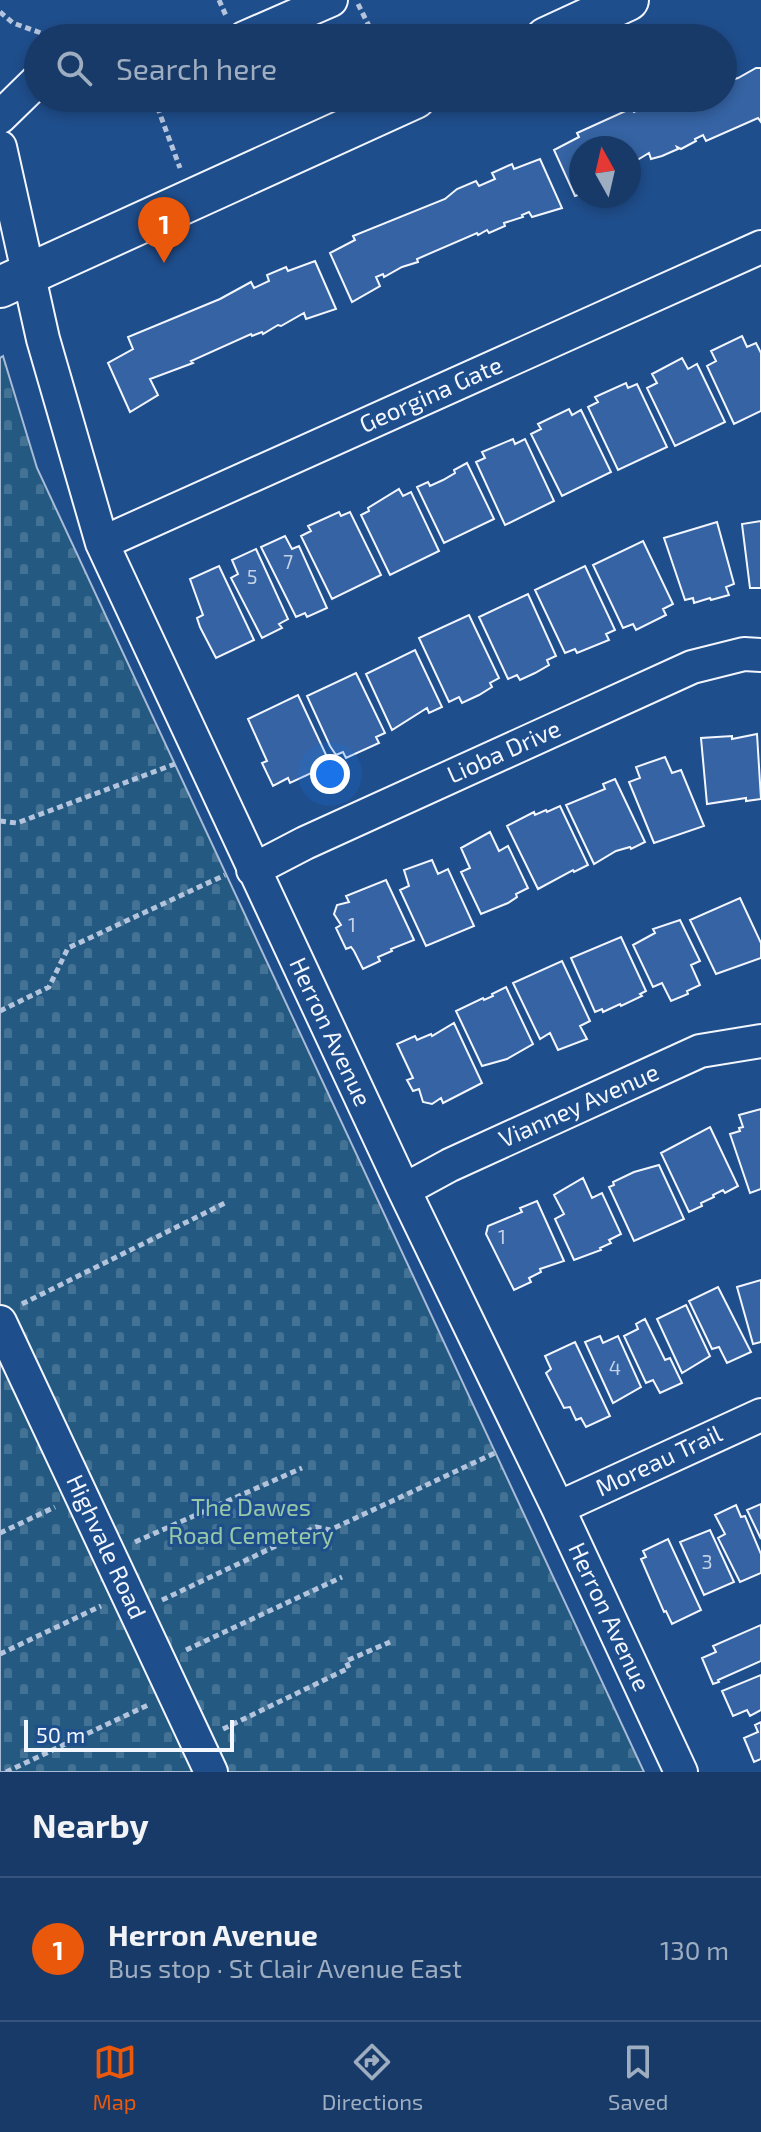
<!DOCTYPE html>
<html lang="en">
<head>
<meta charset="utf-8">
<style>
  body { margin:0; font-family:"Exo 2",sans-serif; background:#244571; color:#f1f3f6 }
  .compass { position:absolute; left:569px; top:136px; width:72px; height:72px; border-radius:50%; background:#173a69; box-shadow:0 4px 12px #0003; rotate:352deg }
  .scale { position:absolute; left:24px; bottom:20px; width:210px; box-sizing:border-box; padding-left:8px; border:4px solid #f2f6ff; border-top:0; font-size:22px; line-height:28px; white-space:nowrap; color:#f2f6ff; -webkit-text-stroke:6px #1f4e8c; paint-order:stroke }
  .you { position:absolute; left:330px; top:774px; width:28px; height:28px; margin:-20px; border:6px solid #fff; border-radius:50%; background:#1a73e8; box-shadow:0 0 0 12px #1a73e833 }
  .badge { display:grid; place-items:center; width:52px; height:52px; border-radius:50%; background:#ea580c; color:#fff; font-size:26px; font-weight:700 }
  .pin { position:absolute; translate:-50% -66px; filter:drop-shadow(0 2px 4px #0008) }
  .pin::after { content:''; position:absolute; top:42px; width:28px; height:24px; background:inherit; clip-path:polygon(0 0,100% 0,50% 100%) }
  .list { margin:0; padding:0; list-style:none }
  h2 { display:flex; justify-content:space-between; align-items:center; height:104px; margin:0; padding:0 32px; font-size:34px }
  h2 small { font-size:26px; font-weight:400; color:#9eadc0 }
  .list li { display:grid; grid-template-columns:52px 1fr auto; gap:24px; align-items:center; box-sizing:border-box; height:144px; padding:0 32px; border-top:2px solid #36547d }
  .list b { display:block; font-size:30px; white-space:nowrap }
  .list p { margin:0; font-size:26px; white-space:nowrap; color:#9eadc0 }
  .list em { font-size:26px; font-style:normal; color:#9eadc0 }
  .icon { flex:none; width:44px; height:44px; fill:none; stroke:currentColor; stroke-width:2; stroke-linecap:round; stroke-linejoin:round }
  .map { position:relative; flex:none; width:761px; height:1772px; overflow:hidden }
  .search { position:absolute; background:#173a69; box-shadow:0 4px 12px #0003; left:24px; right:24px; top:24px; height:88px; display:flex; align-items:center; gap:20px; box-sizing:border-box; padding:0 28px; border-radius:44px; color:#9eadc0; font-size:30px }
  .sheet { height:248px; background:#173a69 }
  nav { display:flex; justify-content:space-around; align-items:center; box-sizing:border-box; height:112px; border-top:2px solid #36547d; background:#173a69; font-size:22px; color:#9eadc0 }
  nav a { display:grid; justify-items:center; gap:4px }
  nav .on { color:#ea580c }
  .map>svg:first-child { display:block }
  .cemetery { fill:url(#cemetery-stones); stroke:#a8bbd7; stroke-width:2 }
  .building { fill:#3563a3; stroke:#f2f6ff; stroke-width:2 }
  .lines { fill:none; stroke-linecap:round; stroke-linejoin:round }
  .minor-casing { stroke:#f2f6ff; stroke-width:36 }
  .major-casing { stroke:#f2f6ff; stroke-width:44 }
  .path { stroke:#b3c4dc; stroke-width:5; stroke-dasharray:6 4; stroke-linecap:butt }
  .minor { stroke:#1f4e8c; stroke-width:32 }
  .major { stroke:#1f4e8c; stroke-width:40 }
  .labels { text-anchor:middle; stroke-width:6; stroke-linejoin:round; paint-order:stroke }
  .number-label { font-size:20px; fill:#c3d1e8 }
  .street-label { font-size:24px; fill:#f2f6ff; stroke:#1f4e8c }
  .park-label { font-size:24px; fill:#97c8a6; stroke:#1f4e8c }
</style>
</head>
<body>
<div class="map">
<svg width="761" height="1772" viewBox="0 0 761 1772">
  <defs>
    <pattern id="cemetery-stones" width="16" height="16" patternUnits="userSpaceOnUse" patternTransform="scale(2)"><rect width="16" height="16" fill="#245a82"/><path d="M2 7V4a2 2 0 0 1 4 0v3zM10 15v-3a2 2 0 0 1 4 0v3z" fill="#447295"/></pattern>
  </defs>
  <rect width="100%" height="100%" fill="#1f4e8c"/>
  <!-- cemetery -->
  <path class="cemetery" d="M3,356L37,468L644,1772H0V358Z"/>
  <!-- building -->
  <path class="building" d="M756,68H761V122L758,118L706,141L703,135L695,139L696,141L681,149L677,147L678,149L662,156L651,159L649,153L629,165V148H581V194L575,196L554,150L579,137L577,133L632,108L634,112L651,104L653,110L667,103L665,98H723L725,82L738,78Z
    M540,159L562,208L532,217L529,212L522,215L523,217L504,223L505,226L489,233L487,230L478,235L477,233L417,259L418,262L402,267L384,277L383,274L376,277L380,286L352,302L330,253L355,240L353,236L445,199L457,189L476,181L479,186L495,179L492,173L512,164L514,169Z
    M315,261L336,309L306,319L304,313L281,326L278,325L263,334L262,332L252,336L251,334L191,361L193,363L150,379L158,395L130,412L108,363L133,349L128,337L220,299L251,282L254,288L269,281L267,275L286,267L288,271Z
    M742,336L747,347L756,343L761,353V411L734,424L707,366L716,361L711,351Z
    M682,358L688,369L697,364L725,422L675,446L647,388L657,383L652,374Z
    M626,383L628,388L637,384L667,447L618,470L588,407L598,402L595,397Z
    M569,409L572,415L581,410L611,472L562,496L531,434L541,429L538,424Z
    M513,439L515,444L525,439L554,501L505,525L476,462L485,458L482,452Z
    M467,463L494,519L444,543L417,487L428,482L430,486L443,480L455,473L454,470Z
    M399,489L403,496L411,492L439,551L390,575L361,515L369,511L368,508Z
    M339,512L341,516L350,512L381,575L332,599L301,536L311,531L308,526Z
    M761,521V588H750L742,524Z
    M717,522L734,584L726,587L729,595L711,600L710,598L694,603L693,598L685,600L664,538Z
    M285,536L292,549L299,546L327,608L307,617L305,613L296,617L261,547Z
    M643,541L673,604L663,609L666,615L636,630L633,624L623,628L593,565Z
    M256,549L288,619L279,624L282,628L262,638L231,578L238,574L232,560Z
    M219,566L254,640L216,658L200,627L197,618L203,615L190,579Z
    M585,566L615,630L606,634L609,640L577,653L575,649L565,653L535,590Z
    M528,594L556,656L547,660L549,665L535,673L520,680L517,675L508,679L479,617Z
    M469,615L499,678L490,683L492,687L479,695L462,703L459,697L449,702L419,638Z
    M415,650L442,707L429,713L427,708L392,730L366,674Z
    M356,673L385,733L376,737L379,743L346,758L343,752L336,755L330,746L307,696Z
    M298,695L328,759L318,764L320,769L290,783L288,778L273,786L262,763L267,761L248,719Z
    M757,734L761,799L746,801V798L707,804L701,738L732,736V739Z
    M665,757L672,773L681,770L704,826L654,843L629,782L640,778L636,767Z
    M615,779L645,842L631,849L630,847L616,851L594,864L566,805L605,789L603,784Z
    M560,806L588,865L574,872L573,870L538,889L507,826L534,812L535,815L546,810L547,812Z
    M490,832L499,851L508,846L528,888L516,894L517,897L508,903L481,914L461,872L470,868L461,848Z
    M432,860L438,874L448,869L474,926L426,946L400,890L409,886L404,870Z
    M386,880L414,940L391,949L392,951L378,957L380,961L363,969L354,951L351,947L346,949L336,928L341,925L334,914L337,905L349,902L346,896Z
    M740,898L761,943V958L716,974L690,920Z
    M680,920L700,961L691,965L700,985L687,991L688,994L671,1001L662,983L653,987L633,945L655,933L653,929Z
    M621,937L646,991L640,994L642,996L621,1006L620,1004L603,1012L602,1009L595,1012L571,958Z
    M562,961L590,1021L580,1026L587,1039L558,1050L550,1033L540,1039L513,983Z
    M506,987L533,1044L507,1059L482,1066L456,1011L483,998L484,1000L493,996L492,994Z
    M454,1023L482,1083L443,1103L441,1098L432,1104L423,1102L419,1089L413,1091L407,1080L413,1078L397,1044L415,1036L417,1040L431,1034L432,1036Z
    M761,1109V1189L750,1193L730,1134L740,1131L739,1128L743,1127L739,1115Z
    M710,1127L738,1186L725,1193L723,1190L713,1195L714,1197L701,1203L702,1206L689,1212L661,1153Z
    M659,1165L684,1219L634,1241L609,1187L614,1185L613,1182L634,1172Z
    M583,1178L592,1198L602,1193L621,1234L609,1240L611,1243L600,1248L601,1250L574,1260L555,1219L564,1214L554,1195Z
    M537,1201L564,1261L540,1269L541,1272L529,1278L531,1282L514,1290L486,1234L488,1226L522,1212L520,1208Z
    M761,1280V1342L753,1344L737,1287Z
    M718,1287L751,1352L727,1363L719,1347L712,1349L689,1301Z
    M686,1305L710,1356L682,1373L657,1319Z
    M645,1319L665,1360L670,1358L682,1383L660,1393L653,1380L646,1383L624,1336L638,1329L636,1324Z
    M600,1336L603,1343L618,1336L641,1387L613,1403L585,1342Z
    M575,1342L610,1416L586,1427L581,1418L576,1420L570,1407L564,1408L546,1373L551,1369L545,1356Z
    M761,1504V1539L747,1510Z
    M736,1505L741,1517L745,1516L761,1554V1573L740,1582L718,1538L725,1534L715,1515Z
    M710,1530L734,1582L704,1595L680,1542Z
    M668,1539L701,1610L672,1624L666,1611L664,1612L641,1559L646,1557L643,1551Z
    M761,1625V1661L718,1680L719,1682L713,1684L702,1658L716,1652L713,1646Z
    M761,1675V1710L750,1716L747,1710L733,1716L722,1691Z
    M761,1722V1759L754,1762L744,1738L758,1732L755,1725Z"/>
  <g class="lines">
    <defs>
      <path id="minor" d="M244,38L331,0
        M0,117L38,80
        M0,147L43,339L102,543L404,1190L558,1508L681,1772
        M102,543L761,247
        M253,870L305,843L692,667L744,654L761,655
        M404,1190L450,1165L700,1051L761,1041
        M0,1322L211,1772
        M558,1508L761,1415"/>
      <path id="major" d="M546,38L628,0
        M0,287L415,98"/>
    </defs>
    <!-- minor casing -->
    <use href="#minor" class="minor-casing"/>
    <!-- major casing -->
    <use href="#major" class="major-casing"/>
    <!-- path -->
    <path class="path" d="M219,0L227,18
      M358,4L375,38
      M0,12L13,23L55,38
      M154,98L180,168
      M0,821L17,823L175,764
      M0,1011L49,987L68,948L225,875
      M22,1304L225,1203
      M0,1533L55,1507
      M135,1542L302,1468
      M162,1600L316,1527L330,1530L495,1453
      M186,1650L342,1577
      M0,1654L101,1606
      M223,1729L349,1668L346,1661L390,1642
      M6,1772L148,1705"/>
    <!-- minor -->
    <use href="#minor" class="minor"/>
    <!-- major -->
    <use href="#major" class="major"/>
  </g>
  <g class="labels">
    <!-- number labels -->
    <g class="number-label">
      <text x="288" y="569">7</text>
      <text x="252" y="584">5</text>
      <text x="352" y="932">1</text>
      <text x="502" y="1244">1</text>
      <text x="615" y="1375">4</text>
      <text x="707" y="1569">3</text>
    </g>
    <!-- street labels -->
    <g class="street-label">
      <text transform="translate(431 395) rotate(-24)" y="8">Georgina Gate</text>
      <text transform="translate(504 752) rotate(-24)" y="8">Lioba Drive</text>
      <text transform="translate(330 1032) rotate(65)" y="8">Herron Avenue</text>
      <text transform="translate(579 1106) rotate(-24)" y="8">Vianney Avenue</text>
      <text transform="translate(659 1461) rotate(-25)" y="8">Moreau Trail</text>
      <text transform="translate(106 1547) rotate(65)" y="8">Highvale Road</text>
      <text transform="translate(609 1617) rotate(65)" y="8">Herron Avenue</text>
    </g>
    <!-- park labels -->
    <g class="park-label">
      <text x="251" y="1516">The Dawes<tspan x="251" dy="28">Road Cemetery</tspan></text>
    </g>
  </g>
</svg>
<svg class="compass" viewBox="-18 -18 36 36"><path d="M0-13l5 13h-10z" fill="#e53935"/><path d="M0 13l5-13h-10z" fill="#9eadc0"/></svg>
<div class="scale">50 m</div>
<div class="you"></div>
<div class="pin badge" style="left:164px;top:263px">1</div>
<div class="search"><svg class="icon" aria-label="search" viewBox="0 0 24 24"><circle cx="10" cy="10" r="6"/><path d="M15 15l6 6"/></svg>Search here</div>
</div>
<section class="sheet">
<h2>Nearby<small></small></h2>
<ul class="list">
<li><span class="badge">1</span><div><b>Herron Avenue</b><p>Bus stop · St Clair Avenue East</p></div><em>130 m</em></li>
</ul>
</section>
<nav>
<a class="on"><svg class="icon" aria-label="map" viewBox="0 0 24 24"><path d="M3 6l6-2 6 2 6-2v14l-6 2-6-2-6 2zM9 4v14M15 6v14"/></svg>Map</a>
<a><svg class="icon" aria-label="directions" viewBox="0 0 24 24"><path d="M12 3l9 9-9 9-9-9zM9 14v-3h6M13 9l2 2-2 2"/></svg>Directions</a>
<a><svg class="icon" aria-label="saved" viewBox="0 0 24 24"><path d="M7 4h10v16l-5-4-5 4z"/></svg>Saved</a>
</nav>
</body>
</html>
